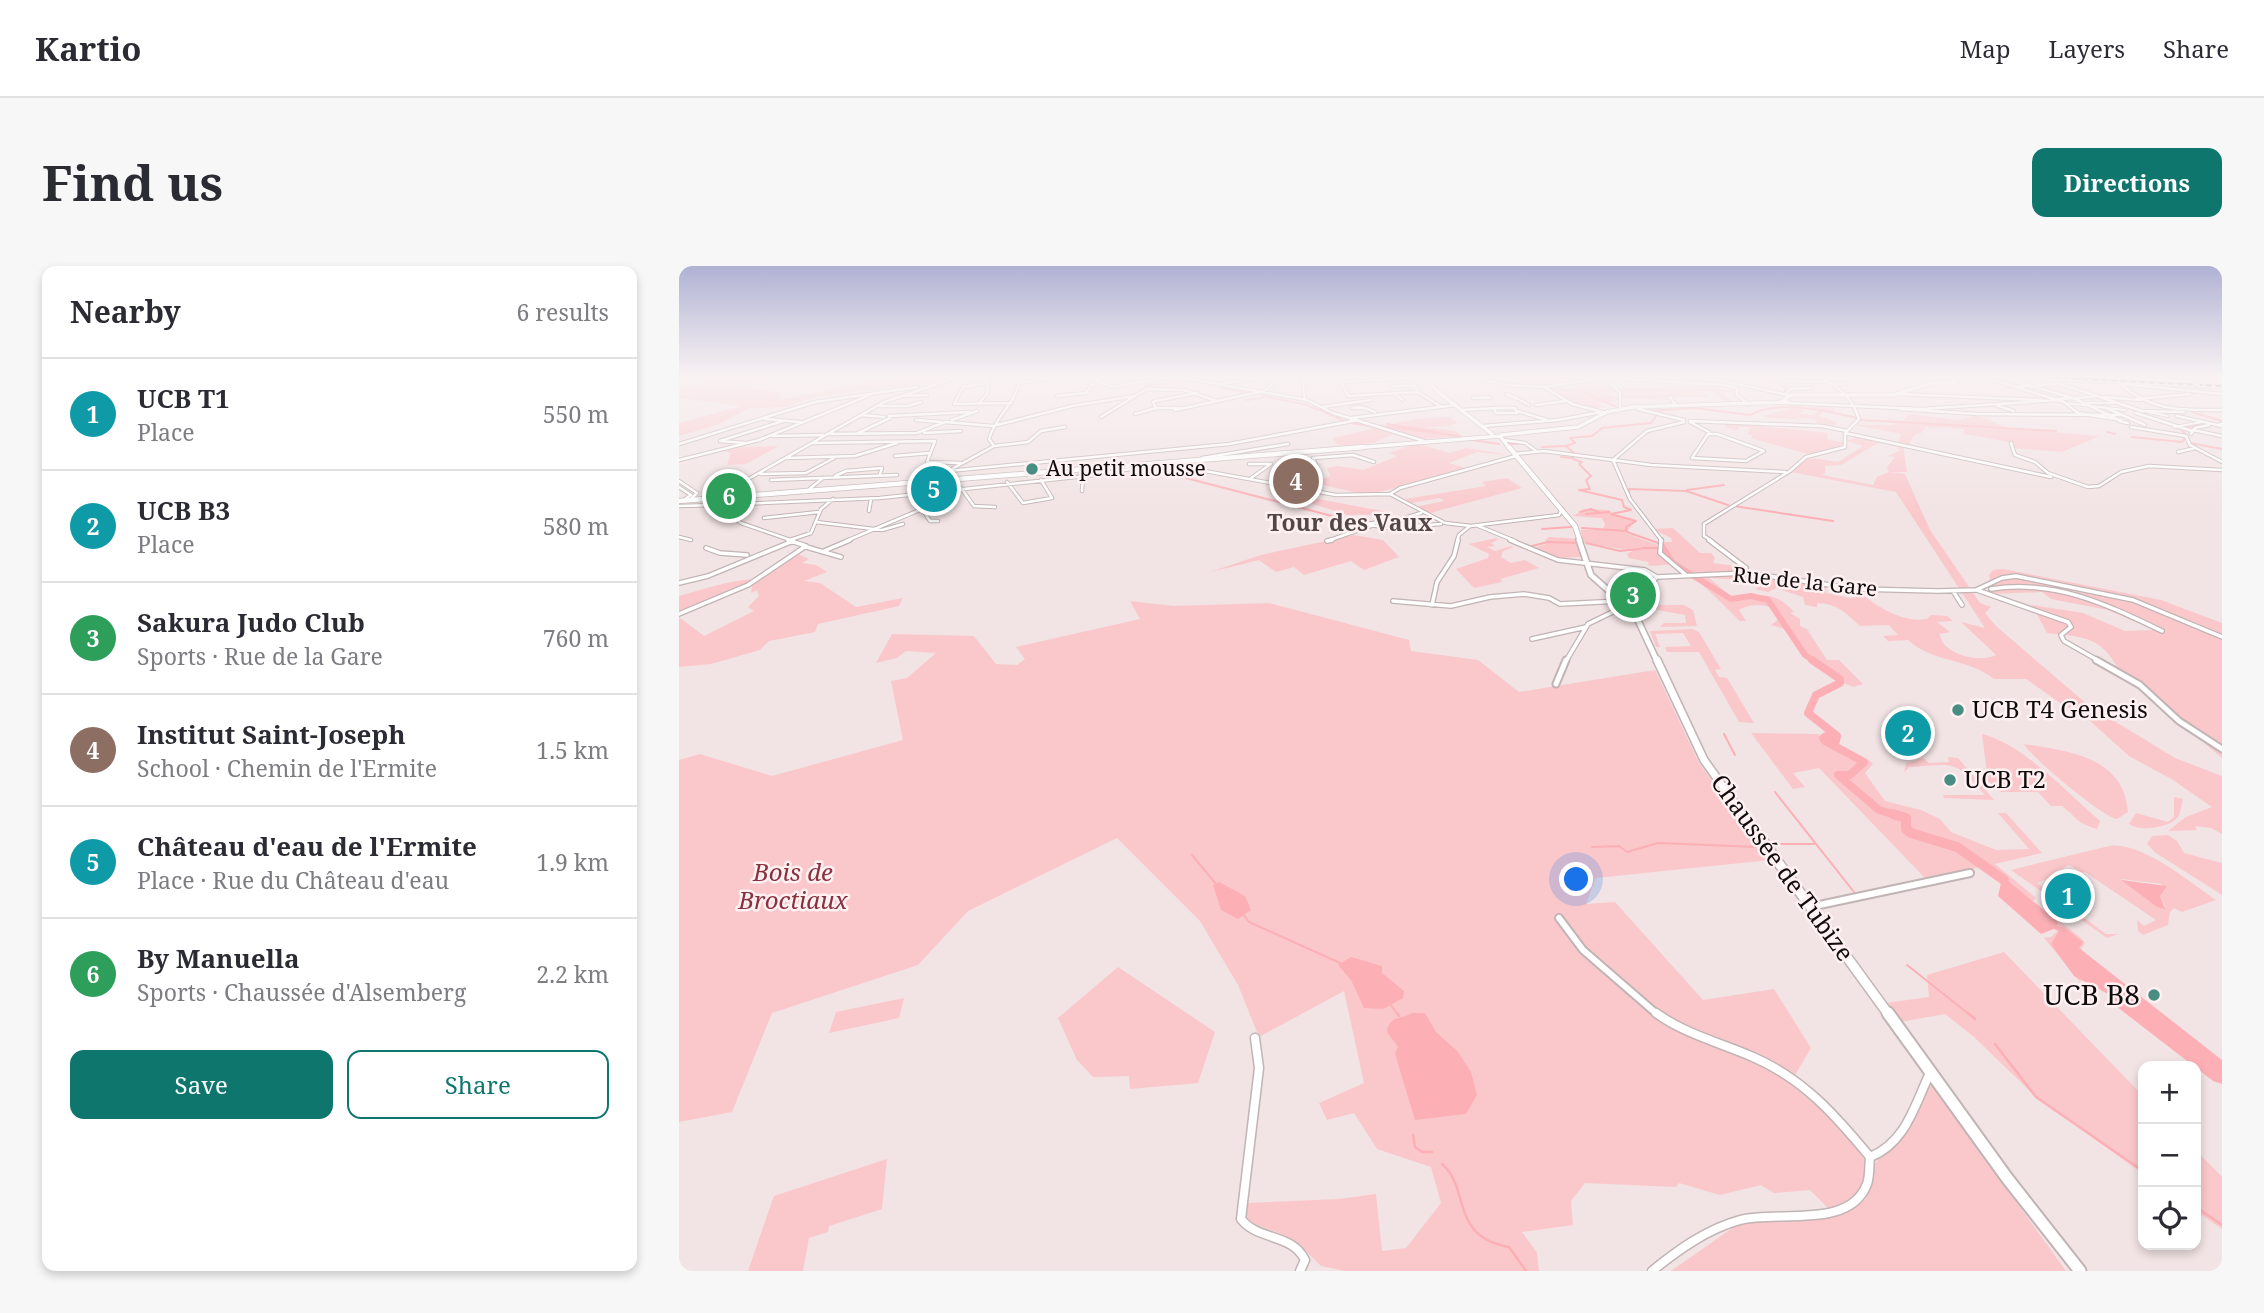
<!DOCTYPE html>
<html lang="en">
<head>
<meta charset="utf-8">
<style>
  body { margin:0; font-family:"Noto Serif",serif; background:#f7f7f7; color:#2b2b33 }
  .controls { position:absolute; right:21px; bottom:21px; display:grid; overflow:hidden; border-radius:14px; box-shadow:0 4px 10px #0003 }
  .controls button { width:63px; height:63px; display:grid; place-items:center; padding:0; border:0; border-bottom:2px solid #e1e1e2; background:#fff; color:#2b2b33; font:35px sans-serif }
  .you { position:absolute; left:898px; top:614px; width:24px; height:24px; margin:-18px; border:5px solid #fff; border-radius:50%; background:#1a73e8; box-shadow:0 0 0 10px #1a73e833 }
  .badge { display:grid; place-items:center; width:46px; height:46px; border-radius:50%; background:#0f766e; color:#fff; font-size:23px; font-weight:700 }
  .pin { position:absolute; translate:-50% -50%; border:4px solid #fff; box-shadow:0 2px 7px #0006 }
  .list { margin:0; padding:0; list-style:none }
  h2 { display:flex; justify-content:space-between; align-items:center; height:91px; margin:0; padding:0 28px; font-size:30px }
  h2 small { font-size:23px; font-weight:400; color:#7c7c81 }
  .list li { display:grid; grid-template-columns:46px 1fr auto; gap:21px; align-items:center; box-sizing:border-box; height:112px; padding:0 28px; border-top:2px solid #e1e1e2 }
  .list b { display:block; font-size:26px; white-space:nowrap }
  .list p { margin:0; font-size:23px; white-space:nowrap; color:#7c7c81 }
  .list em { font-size:23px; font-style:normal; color:#7c7c81 }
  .actions { display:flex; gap:14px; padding:21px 28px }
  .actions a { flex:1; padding:16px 0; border:2px solid #0f766e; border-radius:14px; text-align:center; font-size:24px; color:#0f766e }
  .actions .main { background:#0f766e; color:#fff }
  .icon { flex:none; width:38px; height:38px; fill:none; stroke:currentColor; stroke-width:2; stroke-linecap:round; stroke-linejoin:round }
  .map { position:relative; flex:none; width:1543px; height:1005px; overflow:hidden; border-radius:14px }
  header { display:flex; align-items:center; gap:42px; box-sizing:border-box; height:98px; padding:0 35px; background:#fff; border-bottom:2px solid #e1e1e2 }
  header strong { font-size:33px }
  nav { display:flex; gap:38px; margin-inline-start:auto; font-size:24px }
  .intro { display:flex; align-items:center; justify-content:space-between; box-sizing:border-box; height:168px; padding:0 42px }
  h1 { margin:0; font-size:49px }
  .button { padding:18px 32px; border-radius:14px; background:#0f766e; color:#fff; font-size:24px; font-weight:700 }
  main { display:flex; gap:42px; padding:0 42px }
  aside { flex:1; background:#fff; border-radius:14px; box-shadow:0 4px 10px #0003 }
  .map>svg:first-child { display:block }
  .green { fill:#fac8cb; fill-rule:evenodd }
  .water { fill:#fcb0b5 }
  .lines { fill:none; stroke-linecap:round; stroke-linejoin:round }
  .stream-far1 { stroke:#fcb0b5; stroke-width:2 }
  .stream { stroke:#fcb0b5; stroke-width:2.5 }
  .river-far2 { stroke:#fcb0b5; stroke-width:6 }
  .river-far1 { stroke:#fcb0b5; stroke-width:8 }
  .river { stroke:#fcb0b5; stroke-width:10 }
  .pedestrian-casing { stroke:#c1b4b4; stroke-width:3.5 }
  .minor-far4-casing { stroke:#c1b4b4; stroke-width:4.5 }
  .minor-far3-casing { stroke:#c1b4b4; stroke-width:6 }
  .minor-far2-casing { stroke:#c1b4b4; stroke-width:9 }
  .minor-far1-casing { stroke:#c1b4b4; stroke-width:10 }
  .minor-casing { stroke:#c1b4b4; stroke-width:11 }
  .tertiary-casing { stroke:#c1b4b4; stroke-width:4.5 }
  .secondary-far5-casing { stroke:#c1b4b4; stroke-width:5 }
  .secondary-far4-casing { stroke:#c1b4b4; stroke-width:6 }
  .secondary-far3-casing { stroke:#c1b4b4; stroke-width:8 }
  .secondary-far2-casing { stroke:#c1b4b4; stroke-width:10 }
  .secondary-far1-casing { stroke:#c1b4b4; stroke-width:12 }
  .secondary-casing { stroke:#c1b4b4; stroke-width:15 }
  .pedestrian { stroke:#fff; stroke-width:2 }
  .minor-far4 { stroke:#fff; stroke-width:2.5 }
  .minor-far3 { stroke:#fff; stroke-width:3.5 }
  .minor-far2 { stroke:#fff; stroke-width:5 }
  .minor-far1 { stroke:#fff; stroke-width:6 }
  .minor { stroke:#fff; stroke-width:8 }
  .tertiary { stroke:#fff; stroke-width:2.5 }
  .secondary-far5 { stroke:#fff; stroke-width:3.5 }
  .secondary-far4 { stroke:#fff; stroke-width:4.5 }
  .secondary-far3 { stroke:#fff; stroke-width:5 }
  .secondary-far2 { stroke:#fff; stroke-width:7 }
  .secondary-far1 { stroke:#fff; stroke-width:9 }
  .secondary { stroke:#fff; stroke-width:11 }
  .rail { stroke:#5c5455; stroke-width:2; stroke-dasharray:6 3.5; stroke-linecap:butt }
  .minor-bridge-casing { stroke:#c1b4b4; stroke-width:4.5; stroke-linecap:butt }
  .minor-bridge { stroke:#fff; stroke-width:2.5 }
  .poi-dot { fill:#488d82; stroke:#fff0f1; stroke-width:2.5 }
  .labels { text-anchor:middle; stroke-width:5; stroke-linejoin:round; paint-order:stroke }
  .far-poi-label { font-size:21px; fill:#100c0c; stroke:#fff0f1; text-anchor:start }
  .far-street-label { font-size:21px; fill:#100c0c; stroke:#fff0f1 }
  .far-quarter-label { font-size:23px; font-weight:bold; fill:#524747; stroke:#fff0f1 }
  .poi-label { font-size:24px; fill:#100c0c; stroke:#fff0f1; text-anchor:start }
  .street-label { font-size:24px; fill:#100c0c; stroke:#fff0f1 }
  .park-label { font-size:24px; font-style:italic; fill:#89323e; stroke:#fff0f1 }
  .near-poi-label { font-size:28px; fill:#100c0c; stroke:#fff0f1; text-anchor:end }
</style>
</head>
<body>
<header>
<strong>Kartio</strong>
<nav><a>Map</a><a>Layers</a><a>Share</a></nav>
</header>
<div class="intro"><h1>Find us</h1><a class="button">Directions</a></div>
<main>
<aside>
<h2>Nearby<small>6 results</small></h2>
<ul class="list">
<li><span class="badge" style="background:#0f9aa8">1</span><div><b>UCB T1</b><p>Place</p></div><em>550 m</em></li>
<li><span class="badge" style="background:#0f9aa8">2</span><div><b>UCB B3</b><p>Place</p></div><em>580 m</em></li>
<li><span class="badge" style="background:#2e9e5b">3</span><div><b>Sakura Judo Club</b><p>Sports · Rue de la Gare</p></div><em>760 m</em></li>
<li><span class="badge" style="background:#8d6e63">4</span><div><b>Institut Saint-Joseph</b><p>School · Chemin de l'Ermite</p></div><em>1.5 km</em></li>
<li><span class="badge" style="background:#0f9aa8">5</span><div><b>Château d'eau de l'Ermite</b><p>Place · Rue du Château d'eau</p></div><em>1.9 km</em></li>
<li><span class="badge" style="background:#2e9e5b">6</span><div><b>By Manuella</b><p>Sports · Chaussée d'Alsemberg</p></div><em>2.2 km</em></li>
</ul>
<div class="actions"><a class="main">Save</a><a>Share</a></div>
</aside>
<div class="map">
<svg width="1543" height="1005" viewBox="0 0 1543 1005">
  <rect width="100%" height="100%" fill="#f2e3e4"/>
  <!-- green -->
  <path class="green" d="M55,110H99L59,120L102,127L101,134L204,113L280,110L259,116L140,130L105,141L71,142L40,158L0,170V157L63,140L0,132V123Z
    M838,110L896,112L904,115L927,112L940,127H929L938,131V135L918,138L926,141C901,145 885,133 864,120L890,123L897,120C877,112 860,120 838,119L839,115L845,114Z
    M1025,117L1024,120L1057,125L1044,127L1054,137H1047L1033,125H1021L1029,131H992L994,134L942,132L944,127L938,122H986Z
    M1144,138L1155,142L1156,147L1144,146L1140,150L1158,156L1157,159L1140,160L1136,153C1123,151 1093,155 1084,150L1118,141L1125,145L1119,147L1135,149L1139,145L1130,139Z
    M1229,148L1281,154L1298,149L1328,162L1421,170L1383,186L1333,182L1331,176L1285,168V163L1247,161L1242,167L1235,169L1229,180L1224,179L1228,206H1212L1226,208L1251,264L1301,337L1312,341L1306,347L1317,360L1409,439L1496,492L1543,510V568L1532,562L1516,560L1518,564L1489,565L1507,551L1533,541L1494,514L1450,490L1401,446L1384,439L1347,413H1315C1289,392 1254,397 1229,374L1209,375L1204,370L1219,369L1210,359L1181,360C1168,348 1158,337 1138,337V341L1126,339L1124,331L1097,322L1089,326L1076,323L1091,315L1030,312L1053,331C1079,331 1094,322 1115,346L1111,347L1121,353V360L1128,363L1148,394H1160L1184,418L1175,421L1159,415L1132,396L1105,363L1092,359L1100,353L1097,344C1086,338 1071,337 1060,344L1067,355H1061C1045,340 1008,300 992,299C985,298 978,300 970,300L969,296L950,292L948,288L953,285L898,275L903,291L875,292L851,283L868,278L866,274L870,271L903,273L902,264H924L926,258L923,252L894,250L905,243L931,244L933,248L951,252L956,256L946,267L978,279V282L984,276H993L992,272L974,263L994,262L1021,287H1032L1036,292L1034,297L1064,301L1056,307L1147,320V327L1171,332L1185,330C1202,343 1226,357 1248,353L1252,349L1268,350L1274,355L1258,356L1271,366L1260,368C1262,370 1262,374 1264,377C1275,391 1303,396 1317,389L1282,356L1306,362L1217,226L1112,206C1123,187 1140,193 1159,196L1184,180L1167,175L1181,170L1202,175L1162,199L1146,200V207L1143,209L1194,219L1198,211L1210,206L1208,201L1216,191L1209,190L1222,184L1218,182L1222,168L1176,159H1215L1217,156L1204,152L1224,155Z
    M771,151L778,157L771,160L747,161L776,165L783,170L745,173L719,166L695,177L659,180L654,172L735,153Z
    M1047,156L1148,167L1149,174L1165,176V180L1133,189L1071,172L1074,170L1069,168L1071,161H1060L1058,165L1046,161Z
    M738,177L770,187L787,182L830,189L798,186L770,197L790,203L688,229L635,217L651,210L648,202L658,200L685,204L718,190L710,187Z
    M100,180L67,198L48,199L52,187L45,185L62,181Z
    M828,212L843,222L751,247L735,241L765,235L761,232L732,237L726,233L807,220L803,216Z
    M629,231L708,246C693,252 684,246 672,250L621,234Z
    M675,269L704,274L720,291L685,304L672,295L625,309L615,301L597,306L580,294L531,306L582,289Z
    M817,272L819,274L812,277L816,280L808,281L816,285L832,280L835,281L824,285L822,291L832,297L846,294L860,302L821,313L823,316L795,322L777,303L809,292L810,288L790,278Z
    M119,288L130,293L123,297L137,299L148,306L125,315L141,317L177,341L224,332L220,340L139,358L136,366L90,375L81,384L32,398L0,401V351L25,370L75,345L69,341L80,330L78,324L72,327L73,319Z
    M1324,303L1482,334L1543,357V492L1440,405C1423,370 1404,371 1368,367L1353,339L1404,347L1446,365L1476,364L1429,344L1372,333L1363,326L1311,328L1313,323L1304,320L1311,313L1310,309L1314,304Z
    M77,313L50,328L0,347V330C26,323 51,314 77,313Z
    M451,335L495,340L590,337L730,374L732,385L799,394L840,426L976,404L1020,497L1091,594L917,612L907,638L936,636L1024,734L1095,723L1132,782L1116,809V816L1149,845L1188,897L1184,921L1178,933L1151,944L1131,924L1095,927L1082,919L1041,929L1000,917L997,921L906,917L892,935L894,959L843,966L858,987L860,1005H666L642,1000L624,982L600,967L567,955L568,937L660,933L697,928L703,985L727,982L762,937L752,901L698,883L675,847L648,854L640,837L685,817L665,725L580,771L559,719L521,655L438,572L289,645L239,699L93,747L53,846L0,856V494L21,488L93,510L224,474L212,415L228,412L257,387L227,385L218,392L197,397L213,368L295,370L317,398L338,399L346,393L337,381L461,353Z
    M966,339H1005L1014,344L1018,360L981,361L985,357H1007L1006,349L967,342Z
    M1013,363L1020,366L1042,403L1036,404L1040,411L1048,412L1075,457L1060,456L1020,386H988L986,381L1012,380L1004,367L976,368L981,381H977L971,365Z
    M1072,467L1140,468L1141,475L1178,495L1190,494L1194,498L1186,507L1206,535L1242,544L1261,553L1272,566L1317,584L1350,583L1319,547H1327L1363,587L1316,598L1357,632L1354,635L1401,671L1406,677L1402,682L1412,700L1401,716L1365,672L1372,671L1378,665L1310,599L1247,613L1140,502L1114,507L1126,521L1114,523Z
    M1303,468C1345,479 1384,523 1421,555L1418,563C1396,556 1401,554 1383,540H1372L1359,526H1322L1309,515Z
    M1345,478C1388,485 1445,490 1449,546L1438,553C1425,552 1353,492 1345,478Z
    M1269,491L1279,492L1315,534L1265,532L1264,529H1306C1276,491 1273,499 1230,501L1225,507L1227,497L1244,492L1250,497L1270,496Z
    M1495,531L1504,533C1502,539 1502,546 1499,551C1490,562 1461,566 1450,558L1457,547L1489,556L1495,551Z
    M1489,569L1498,575L1505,587L1543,597V629L1477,587L1468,578L1473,570Z
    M1430,580C1463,575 1511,617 1537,634L1503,646L1495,642L1491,646L1489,659L1464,669L1459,665L1458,654L1465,660L1477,654L1406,606L1402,607L1390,599L1384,602L1387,605L1358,617L1427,668H1439L1428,672L1332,604ZM1442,613L1483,618L1481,630L1486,641Z
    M1325,686L1464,830V908L1357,831L1295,771L1266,748L1221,756L1207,737L1250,731L1248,709Z
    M439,701L536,766L519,817L451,823L450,810L414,811L398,794L379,752Z
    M225,732L220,752L150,767L157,746Z
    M1252,817L1387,1005H992L1062,956L1154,948L1174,942L1187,933L1194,914L1195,899L1241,843Z
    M1517,884L1543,911V963L1517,945Z
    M208,893L203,943L150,960L149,966L130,972L124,1005H69L95,930Z"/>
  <!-- water -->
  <path class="water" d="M1318,606L1379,656L1378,660L1386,662L1404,676L1400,682L1543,794V818L1534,815L1437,740L1429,728L1395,710L1372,678L1380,665L1375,663L1362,668L1319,630L1322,617L1314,607Z
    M1442,614L1488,620L1481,630L1486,643L1478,641Z
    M540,616L566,630L572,644L559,653L542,644L534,619Z
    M672,691L703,700V707L725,725L724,732L704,743L685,742L672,714L659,699Z
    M733,747H746L757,766L779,786L792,806L798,829L787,848L736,854L716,788L719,781L708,766C710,749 722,754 733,747Z"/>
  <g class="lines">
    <!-- stream-far1 -->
    <path class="stream-far1" d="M849,110L859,115
      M1078,110L1107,121L1106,126
      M531,119L535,120
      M466,120L510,115
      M542,122L568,127
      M904,126L936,140
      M583,130L629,139
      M567,134L584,132
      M630,140L639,144
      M641,144L649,148
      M1513,146L1543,155
      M651,149L654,150
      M656,151L668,156
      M1182,154L1377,165
      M672,157L697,161
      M708,158L758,166
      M701,160L781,170
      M1506,162L1528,157
      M1502,163L1507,169
      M1428,166L1436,168
      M1453,171L1503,176L1506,172
      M786,173L820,178
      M1511,177L1543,183
      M830,178H839
      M863,181L886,180
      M882,191L894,192
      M507,212L657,251
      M1008,224L1045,219
      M950,228V223L1007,225L1049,239
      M1055,240L1154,255
      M901,246L912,243L919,246
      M907,248L930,246
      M736,261V264
      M903,262L947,265
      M863,263L892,261
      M907,277L941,285L961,283
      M979,277L948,266L947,261L957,255L932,248L952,244L945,241L943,234L900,224L911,223L907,214L912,210L900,198L903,196L894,193L895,187L887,180L896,177L891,172L913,170L923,162L972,157L977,150L971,145L1016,142L1071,149C1100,133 1147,145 1178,152
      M849,281L869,276L898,277
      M963,282H978
      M1045,468L1056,489
      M1096,526L1175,626
      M1098,578H1135
      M913,581L940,580L948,586L979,577L1078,581
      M513,589L537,618
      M564,648L570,656L661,697
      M1228,699L1291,749
      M711,738L719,749"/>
    <!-- stream -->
    <path class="stream" d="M718,747L720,750
      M1289,747L1296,753
      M1316,778L1357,831L1464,905
      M734,869L736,881L743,886H753
      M763,898C792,923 770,970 830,981L847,1005
      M1517,941L1543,959"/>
    <!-- river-far2 -->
    <path class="river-far2" d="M983,280L994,297L1010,307
      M1013,309L1052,333L1072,330L1089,334L1126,389L1135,395"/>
    <!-- river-far1 -->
    <path class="river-far1" d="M1133,394L1161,413V417L1137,429L1129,447L1158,470L1157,475L1147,470L1144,472L1146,475L1185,496L1171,509H1159L1200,544L1220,550"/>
    <!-- river -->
    <path class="river" d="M1214,548L1227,552V563L1232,567L1278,581L1325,614"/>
    <defs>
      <path id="pedestrian" d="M1386,137L1446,144
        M1407,137H1436
        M1469,146L1489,150
        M1495,161L1523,156"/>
      <path id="minor-far4" d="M406,110L434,121L496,110
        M494,110L628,134L654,147L745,175
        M623,110L626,134
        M730,110L739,126L761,140
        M784,110L828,119L865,121L893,138L927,147
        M859,110L907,112
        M1013,110L1029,114
        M1097,110L1107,115L1147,116
        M1139,110C1159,120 1173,131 1180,153L1168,165
        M1403,110L1515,116
        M732,112L662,116L669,130L739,126
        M929,112L1045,119L1058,122V129L1069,138
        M414,113L435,110
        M449,113L458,111L454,110
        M928,113L941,127V143
        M1146,113L1178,112L1176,110
        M1038,114L1109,129
        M309,117L284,121L275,138L332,137
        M1378,117L1463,145
        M541,118L594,110
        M1155,118H1169
        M1443,118L1543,128
        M714,120H737
        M865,121L926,112
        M1336,121L1380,118
        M468,123L505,124L538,135
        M714,127L724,134
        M827,128L839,133
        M1107,128L1111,123L1132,122
        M1219,128L1363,134
        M225,130L248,129
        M378,130L407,127L413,119L420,118
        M808,131L811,132H794Z
        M991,131L997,140
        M1423,131L1462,134
        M1376,133L1414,131
        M1458,133L1511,128
        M476,135L518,127
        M474,136L477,142H503
        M845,136L839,133L850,139
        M299,138L308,128L309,117L305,113L315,110
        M857,139L886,135
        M200,140H229L242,136
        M1319,140L1335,145
        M643,141L692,134
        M680,141L686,142H673Z
        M1425,141L1466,159
        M686,142L696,146
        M815,142H836L838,147H817Z
        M959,143L1005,154
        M1221,143L1299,148L1440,149
        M496,144L585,125L595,117L586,112
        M783,144L815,142
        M838,145L868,154
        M1462,145L1505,146
        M1457,147L1513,165
        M456,148L477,142
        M182,149L205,151
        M210,150L291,146
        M1498,150L1543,160
        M422,151L456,130
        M672,152L777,139
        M86,153L121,156
        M237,154L262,156
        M273,154L298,145L293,147
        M1011,155L1143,160L1168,165
        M1440,155L1449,157
        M1011,156L1030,166
        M804,160L879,154L923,146
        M1452,161L1507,170
        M1514,164L1543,170
        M179,167L211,152
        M245,167L282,165
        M1166,167L1372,211
        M148,168L238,167L266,156L314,160L393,140L456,130L468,123
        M1029,168H1038
        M1029,168L1013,192L1067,195L1085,185L1038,168
        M1029,168H1038
        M1512,168L1516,162L1530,159
        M94,170L144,169
        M1507,170L1511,179L1543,196
        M824,174L846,177L857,185
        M66,177L41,175L104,155
        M134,177L256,175L248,196L281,197
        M1332,177L1336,189L1356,196L1369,207L1409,221L1420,220L1442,206L1470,200L1543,204
        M0,178L136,136L238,121
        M315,180L349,176L362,165L386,161
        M1499,186L1516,182
        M835,188L865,185L972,199L1106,206
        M216,190L251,187
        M107,192L176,190L218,177
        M523,192L609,178
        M0,194L80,174L191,129
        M934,194L951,233L983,275
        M934,194L968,165L1005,156
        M482,197L657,229L711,228L766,257L792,260L880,249L883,243
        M570,198H592L572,212
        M638,201L634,192L674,189L695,196
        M270,205L550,178L679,154
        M81,208L127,207L155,192
        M156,210L167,205L203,202L201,208
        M267,213L271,204L315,180L310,173C316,151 335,139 340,117L388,110
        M92,214L218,209
        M362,214L373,232
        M0,215L18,227L11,234
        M328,216L344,237L373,232
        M0,221L12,229L6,233
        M282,222L295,240L316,241
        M128,225L144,212
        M403,225L404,208
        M711,228L721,222L837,190
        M33,238L64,216L205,136L282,110
        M37,239L201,232L415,209L469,200
        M0,240L37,239L62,257L114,275
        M243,243L251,255H259
        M190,245L192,233
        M742,247L719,254L685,258L710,262L762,258
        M85,252L140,246
        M137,256L203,264L224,258
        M797,259L836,275
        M0,271L12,274
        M111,274L132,267L142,243L154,233
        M167,275L243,243L232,228
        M648,275L692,260
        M778,275L780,269L791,260
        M1033,275L1025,270V258L1111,205L1127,191L1166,181V167"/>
      <path id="minor-far3" d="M109,274L127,280
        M831,274L879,294L966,304L978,311
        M982,274L981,287L1007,309
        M1030,274L1067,302L1063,307
        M648,275L653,274
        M124,280L162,291
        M27,282L41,287L68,289
        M145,285L171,274
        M0,317L29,310L114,275
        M1312,323C1375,313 1427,338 1483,365
        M1298,324L1389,356L1392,361L1382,369L1385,375L1420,395
        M1274,325L1283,339
        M714,335L772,340L811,331L845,328L870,332L881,338L942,335
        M947,337L958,332L978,311L1067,307L1179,323L1258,325L1297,324L1323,312L1337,310L1454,334L1543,371
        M753,339L758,316L775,290L779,274
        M0,348L69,319L127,280
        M853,373L907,361
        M887,395L909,358L948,339"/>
      <path id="minor-far2" d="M1417,394L1461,419L1500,455L1543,483
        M877,418L887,394"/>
      <path id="minor-far1" d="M1131,641L1291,607
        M880,652L904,684L979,749"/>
      <path id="minor" d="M977,747C1006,768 1042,777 1074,791C1125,813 1157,850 1191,891
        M576,772L580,802L562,953C579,975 613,967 626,994L621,1005
        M973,1005C999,984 1028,963 1061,954C1098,944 1171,964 1188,918C1191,910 1190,899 1191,891C1227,877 1236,838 1251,807"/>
      <path id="tertiary" d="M1301,110L1385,136L1399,147L1442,154
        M1311,110L1543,121
        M1328,113L1394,132L1436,152
        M1441,118C1474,146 1502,144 1543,144
        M1108,137L1242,143L1380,134
        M1539,159L1543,158"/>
      <path id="secondary-far5" d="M745,110L758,125L813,168
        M1102,136L1112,129H1214L1249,118L1278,116L1265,110
        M822,169L899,161L928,146L954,141L1109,136
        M821,170L831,183
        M663,183L821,170"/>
      <path id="secondary-far4" d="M830,181L896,260L901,275
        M0,235L685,181"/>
      <path id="secondary-far3" d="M900,274L912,309L956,348L978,395"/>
      <path id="secondary-far2" d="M978,394L1025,494L1065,550"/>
      <path id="secondary-far1" d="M1064,548L1210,749"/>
      <path id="secondary" d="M1209,747L1328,912L1401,1005"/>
    </defs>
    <!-- pedestrian casing -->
    <use href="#pedestrian" class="pedestrian-casing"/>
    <!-- minor-far4 casing -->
    <use href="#minor-far4" class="minor-far4-casing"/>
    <!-- minor-far3 casing -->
    <use href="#minor-far3" class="minor-far3-casing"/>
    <!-- minor-far2 casing -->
    <use href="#minor-far2" class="minor-far2-casing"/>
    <!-- minor-far1 casing -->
    <use href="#minor-far1" class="minor-far1-casing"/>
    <!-- minor casing -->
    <use href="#minor" class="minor-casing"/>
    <!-- tertiary casing -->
    <use href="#tertiary" class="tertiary-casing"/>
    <!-- secondary-far5 casing -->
    <use href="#secondary-far5" class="secondary-far5-casing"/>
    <!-- secondary-far4 casing -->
    <use href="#secondary-far4" class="secondary-far4-casing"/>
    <!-- secondary-far3 casing -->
    <use href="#secondary-far3" class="secondary-far3-casing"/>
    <!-- secondary-far2 casing -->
    <use href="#secondary-far2" class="secondary-far2-casing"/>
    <!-- secondary-far1 casing -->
    <use href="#secondary-far1" class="secondary-far1-casing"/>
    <!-- secondary casing -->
    <use href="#secondary" class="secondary-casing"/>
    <!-- pedestrian -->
    <use href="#pedestrian" class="pedestrian"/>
    <!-- minor-far4 -->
    <use href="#minor-far4" class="minor-far4"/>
    <!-- minor-far3 -->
    <use href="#minor-far3" class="minor-far3"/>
    <!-- minor-far2 -->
    <use href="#minor-far2" class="minor-far2"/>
    <!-- minor-far1 -->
    <use href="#minor-far1" class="minor-far1"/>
    <!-- minor -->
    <use href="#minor" class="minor"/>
    <!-- tertiary -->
    <use href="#tertiary" class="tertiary"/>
    <!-- secondary-far5 -->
    <use href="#secondary-far5" class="secondary-far5"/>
    <!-- secondary-far4 -->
    <use href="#secondary-far4" class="secondary-far4"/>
    <!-- secondary-far3 -->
    <use href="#secondary-far3" class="secondary-far3"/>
    <!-- secondary-far2 -->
    <use href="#secondary-far2" class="secondary-far2"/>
    <!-- secondary-far1 -->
    <use href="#secondary-far1" class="secondary-far1"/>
    <!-- secondary -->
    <use href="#secondary" class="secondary"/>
    <!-- rail -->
    <path class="rail" d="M1337,110L1543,120"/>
    <defs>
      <path id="minor-bridge" d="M1516,118L1520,120"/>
    </defs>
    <!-- minor-bridge casing -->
    <use href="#minor-bridge" class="minor-bridge-casing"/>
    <!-- minor-bridge -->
    <use href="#minor-bridge" class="minor-bridge"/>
  </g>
  <!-- sky -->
  <linearGradient id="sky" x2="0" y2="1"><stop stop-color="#b0b2d4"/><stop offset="0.44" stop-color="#f9f2f3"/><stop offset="1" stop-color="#f9f2f3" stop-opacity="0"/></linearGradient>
  <rect width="1543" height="250" fill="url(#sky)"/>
  <!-- markers -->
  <g class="poi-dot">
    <circle cx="353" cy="203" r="7"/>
    <circle cx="1279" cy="444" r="7"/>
    <circle cx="1271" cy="514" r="7"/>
    <circle cx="1475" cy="729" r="7"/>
  </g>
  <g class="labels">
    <!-- far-poi labels -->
    <g class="far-poi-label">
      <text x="367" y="210">Au petit mousse</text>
    </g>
    <!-- far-street labels -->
    <g class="far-street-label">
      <text transform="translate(1126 316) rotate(6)" y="7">Rue de la Gare</text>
    </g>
    <!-- far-quarter labels -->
    <g class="far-quarter-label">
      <text x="671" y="265">Tour des Vaux</text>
    </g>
    <!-- poi labels -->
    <g class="poi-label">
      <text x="1293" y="452">UCB T4 Genesis</text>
      <text x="1285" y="522">UCB T2</text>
    </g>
    <!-- street labels -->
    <g class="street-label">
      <text transform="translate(1103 602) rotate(54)" y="8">Chaussée de Tubize</text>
    </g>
    <!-- park labels -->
    <g class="park-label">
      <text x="114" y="615">Bois de<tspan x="114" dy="28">Broctiaux</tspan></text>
    </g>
    <!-- near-poi labels -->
    <g class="near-poi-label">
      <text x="1461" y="739">UCB B8</text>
    </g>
  </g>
</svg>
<div class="controls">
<button>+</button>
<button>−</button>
<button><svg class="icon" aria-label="locate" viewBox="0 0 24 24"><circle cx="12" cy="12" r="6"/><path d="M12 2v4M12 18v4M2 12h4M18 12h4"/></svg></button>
</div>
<div class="you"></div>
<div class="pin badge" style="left:1389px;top:630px;background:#0f9aa8">1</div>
<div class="pin badge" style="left:1229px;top:467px;background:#0f9aa8">2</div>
<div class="pin badge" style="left:954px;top:329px;background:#2e9e5b">3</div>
<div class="pin badge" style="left:617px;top:215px;background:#8d6e63">4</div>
<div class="pin badge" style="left:255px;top:223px;background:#0f9aa8">5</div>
<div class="pin badge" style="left:50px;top:230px;background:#2e9e5b">6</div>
</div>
</main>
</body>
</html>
